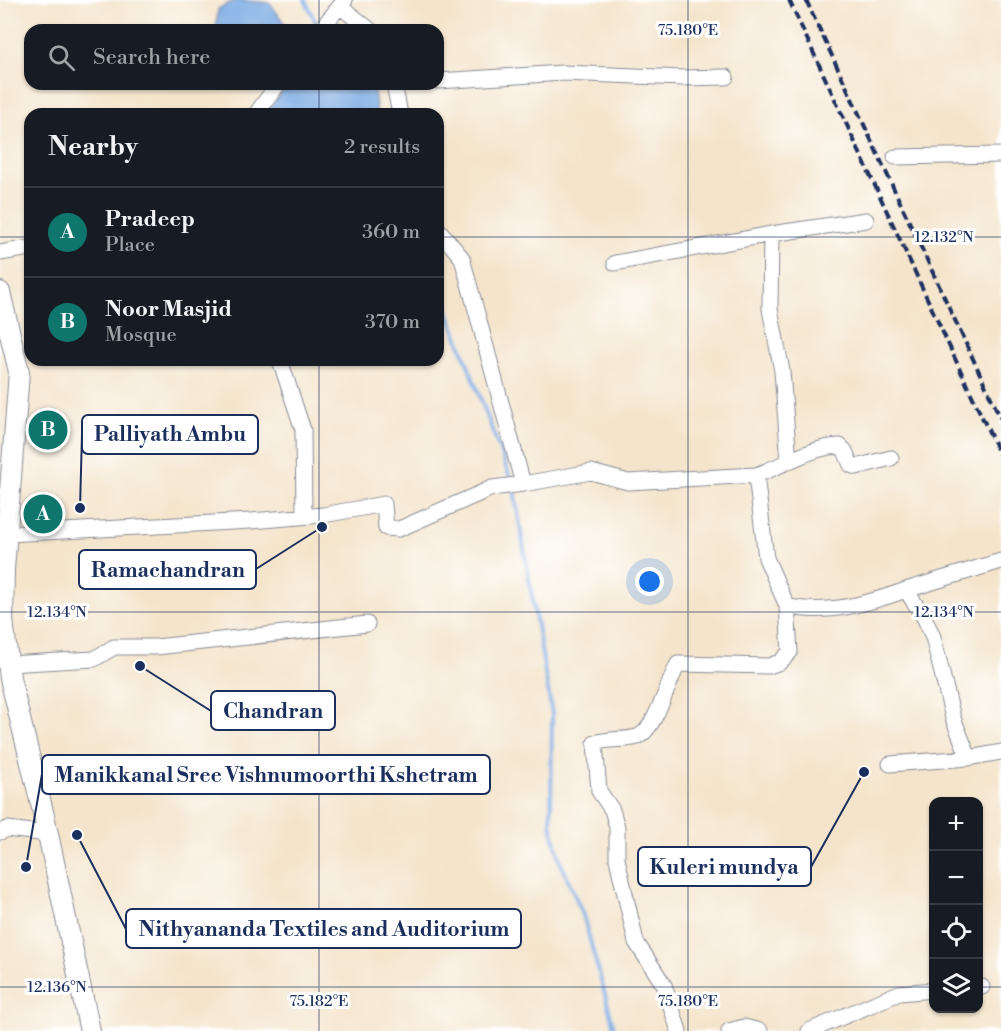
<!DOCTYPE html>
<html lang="en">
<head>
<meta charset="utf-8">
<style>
  body { margin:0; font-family:"Libre Bodoni",serif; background:#242831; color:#f1f3f6 }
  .controls { position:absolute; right:18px; bottom:18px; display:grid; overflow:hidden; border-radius:12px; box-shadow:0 2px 4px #0004 }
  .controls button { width:54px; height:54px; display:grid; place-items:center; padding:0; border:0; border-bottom:2px solid #363941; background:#171b24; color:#f1f3f6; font:30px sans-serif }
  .you { position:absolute; left:650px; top:582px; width:21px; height:21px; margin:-15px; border:4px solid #fff; border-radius:50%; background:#1a73e8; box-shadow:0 0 0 9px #1a73e833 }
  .badge { display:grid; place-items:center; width:39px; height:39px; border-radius:50%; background:#0f766e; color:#fff; font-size:20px; font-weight:700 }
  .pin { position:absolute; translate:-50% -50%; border:3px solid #fff; box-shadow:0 2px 6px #0006 }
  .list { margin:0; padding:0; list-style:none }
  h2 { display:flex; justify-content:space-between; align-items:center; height:78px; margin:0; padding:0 24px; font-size:26px }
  h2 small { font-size:20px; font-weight:400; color:#9ea1a6 }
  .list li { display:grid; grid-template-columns:39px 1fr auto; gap:18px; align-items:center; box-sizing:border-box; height:90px; padding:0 24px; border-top:2px solid #363941 }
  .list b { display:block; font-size:22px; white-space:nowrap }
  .list p { margin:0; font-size:20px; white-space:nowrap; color:#9ea1a6 }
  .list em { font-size:20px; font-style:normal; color:#9ea1a6 }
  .icon { flex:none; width:33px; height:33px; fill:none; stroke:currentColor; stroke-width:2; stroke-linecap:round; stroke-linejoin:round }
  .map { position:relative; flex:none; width:1001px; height:1031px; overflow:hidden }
  .search { position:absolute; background:#171b24; box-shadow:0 2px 4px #0004; left:24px; top:24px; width:420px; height:66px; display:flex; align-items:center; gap:15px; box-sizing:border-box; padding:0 21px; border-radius:18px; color:#9ea1a6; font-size:22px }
  .panel { position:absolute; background:#171b24; box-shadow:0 2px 4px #0004; left:24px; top:108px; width:420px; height:258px; border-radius:18px }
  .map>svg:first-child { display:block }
  .water { fill:#78a8e2; stroke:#4a6ca0; stroke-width:1.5 }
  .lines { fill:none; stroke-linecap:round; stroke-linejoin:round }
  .stream { stroke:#78a8e2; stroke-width:4 }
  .minor-casing { stroke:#888a94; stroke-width:17 }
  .major-casing { stroke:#888a94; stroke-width:22 }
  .minor { stroke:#fff; stroke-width:15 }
  .major { stroke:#fff; stroke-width:20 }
  .rail { stroke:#1b2f5e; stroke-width:4; stroke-dasharray:9 4.5; stroke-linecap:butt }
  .ticks { fill:none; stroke:#1b2f5e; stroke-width:1.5; stroke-opacity:0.45 }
  .ticks-label { font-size:15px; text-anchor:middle; fill:#1b2f5e; stroke:#fff; stroke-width:6; stroke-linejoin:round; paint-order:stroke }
  .leader { fill:none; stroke:#1b2f5e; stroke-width:2 }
  .callout-dot { fill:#1b2f5e; stroke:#fff; stroke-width:2 }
  .callout { fill:#fff; stroke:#1b2f5e; stroke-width:2 }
  .callout-label { font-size:21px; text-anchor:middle; font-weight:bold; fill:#1b2f5e }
</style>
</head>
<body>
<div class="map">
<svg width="1001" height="1031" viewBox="0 0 1001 1031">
  <rect width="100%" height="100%" fill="#fff"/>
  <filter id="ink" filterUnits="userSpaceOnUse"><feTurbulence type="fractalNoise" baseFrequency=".0167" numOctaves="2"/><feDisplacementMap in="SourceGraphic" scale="12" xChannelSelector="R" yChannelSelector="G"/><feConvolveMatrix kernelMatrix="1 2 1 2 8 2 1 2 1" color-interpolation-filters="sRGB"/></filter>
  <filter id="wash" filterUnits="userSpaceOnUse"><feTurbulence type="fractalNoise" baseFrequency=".008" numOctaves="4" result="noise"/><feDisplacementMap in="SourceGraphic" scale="24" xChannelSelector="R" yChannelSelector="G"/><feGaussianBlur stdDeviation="1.35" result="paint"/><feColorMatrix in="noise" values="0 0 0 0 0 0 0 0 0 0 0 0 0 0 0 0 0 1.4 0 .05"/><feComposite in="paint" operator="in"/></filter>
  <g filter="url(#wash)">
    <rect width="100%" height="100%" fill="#f4e4cb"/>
    <!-- water -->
    <path class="water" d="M236,0L270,3L289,30H216L218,9Z
      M288,84H373L377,114H265Z"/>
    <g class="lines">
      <!-- stream -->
      <path class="stream" d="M305,0L316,23
        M438,285L511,480
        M514,490L552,714L551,824L560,861L583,915L615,1031"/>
    </g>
  </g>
  <g filter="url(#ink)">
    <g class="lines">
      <defs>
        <path id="minor" d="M341,7L370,30
          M320,30L345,0
          M438,81L563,73L683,78L726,77
          M394,84L400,114
          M256,114L278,84
          M895,157L1001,155
          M438,229L462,258L523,484L591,472L628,482L756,475L766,558L787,606C825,616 870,603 906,590L925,619L933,637L953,718L969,758L1001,752
          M0,253L30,248
          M615,263L771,234
          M280,360L303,430L304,516
          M789,461L782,371L770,309L771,234L866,220
          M756,475C783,466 810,447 840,446L845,451L851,465L856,467L891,458
          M7,534L251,521L323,515L384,504L386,528L399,529L492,488L523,484
          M906,590L1001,561
          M8,664L94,659L114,647H156L367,624
          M890,764L969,758
          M0,832L7,829L48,834
          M978,987H982
          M679,1031L664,985L636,942L617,859V827L612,810L599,791L595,743C609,738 623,741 637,737C655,731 668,682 678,664L769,666L780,662L790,652L787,606
          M729,1031L744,1027L760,1031
          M809,1031L899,993L934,990"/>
        <path id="major" d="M0,292L19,372L4,570L3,620L10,678L45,820L90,1031"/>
      </defs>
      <!-- minor casing -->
      <use href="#minor" class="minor-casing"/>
      <!-- major casing -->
      <use href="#major" class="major-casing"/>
      <!-- minor -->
      <use href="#minor" class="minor"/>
      <!-- major -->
      <use href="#major" class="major"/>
      <!-- rail -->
      <path class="rail" d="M789,0L1001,458
        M806,0L1001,419"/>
    </g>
  </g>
  <!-- ticks -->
  <path class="ticks" d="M319,0V30M688,0V1031M319,84V114M0,237H30M438,237H1001M319,360V1031M0,612H1001M0,987H934M978,987H1001"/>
  <g class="ticks-label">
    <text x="688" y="35">75.180°E</text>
    <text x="944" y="242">12.132°N</text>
    <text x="944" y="617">12.134°N</text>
    <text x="57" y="617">12.134°N</text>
    <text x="57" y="992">12.136°N</text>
    <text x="319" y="1006">75.182°E</text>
    <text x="688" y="1006">75.180°E</text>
  </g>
  <!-- callouts -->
  <path class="leader" d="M80 508L82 434M322 527L256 569M140 666L211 711M26 867L42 774M864 772L811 867M77 835L126 929"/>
  <g class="callout-dot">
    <circle cx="80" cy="508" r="6"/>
    <circle cx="322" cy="527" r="6"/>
    <circle cx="140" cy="666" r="6"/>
    <circle cx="26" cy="867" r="6"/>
    <circle cx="864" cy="772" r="6"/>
    <circle cx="77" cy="835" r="6"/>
  </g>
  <g class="callout">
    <rect x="82" y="415" width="176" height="39" rx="6"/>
    <rect x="79" y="550" width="177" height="39" rx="6"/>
    <rect x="211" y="691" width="124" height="39" rx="6"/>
    <rect x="42" y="755" width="448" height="39" rx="6"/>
    <rect x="638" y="847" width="173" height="39" rx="6"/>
    <rect x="126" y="909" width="395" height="39" rx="6"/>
  </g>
  <g class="callout-label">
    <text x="170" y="441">Palliyath Ambu</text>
    <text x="168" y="577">Ramachandran</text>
    <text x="273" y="718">Chandran</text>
    <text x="266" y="782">Manikkanal Sree Vishnumoorthi Kshetram</text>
    <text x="724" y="874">Kuleri mundya</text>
    <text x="324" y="936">Nithyananda Textiles and Auditorium</text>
  </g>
</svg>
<div class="controls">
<button>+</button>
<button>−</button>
<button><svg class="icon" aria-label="locate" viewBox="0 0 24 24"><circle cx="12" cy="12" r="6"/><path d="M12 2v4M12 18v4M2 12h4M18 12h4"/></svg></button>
<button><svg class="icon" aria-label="layers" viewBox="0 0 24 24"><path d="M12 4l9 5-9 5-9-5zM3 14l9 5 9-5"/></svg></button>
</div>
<div class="you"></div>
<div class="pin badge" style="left:43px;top:514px">A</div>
<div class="pin badge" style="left:48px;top:430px">B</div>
<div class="search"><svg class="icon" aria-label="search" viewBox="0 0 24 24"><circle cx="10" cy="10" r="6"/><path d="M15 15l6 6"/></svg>Search here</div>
<section class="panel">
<h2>Nearby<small>2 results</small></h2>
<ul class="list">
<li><span class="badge">A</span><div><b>Pradeep</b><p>Place</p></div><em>360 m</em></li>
<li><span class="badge">B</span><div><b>Noor Masjid</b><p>Mosque</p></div><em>370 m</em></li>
</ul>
</section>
</div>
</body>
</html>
